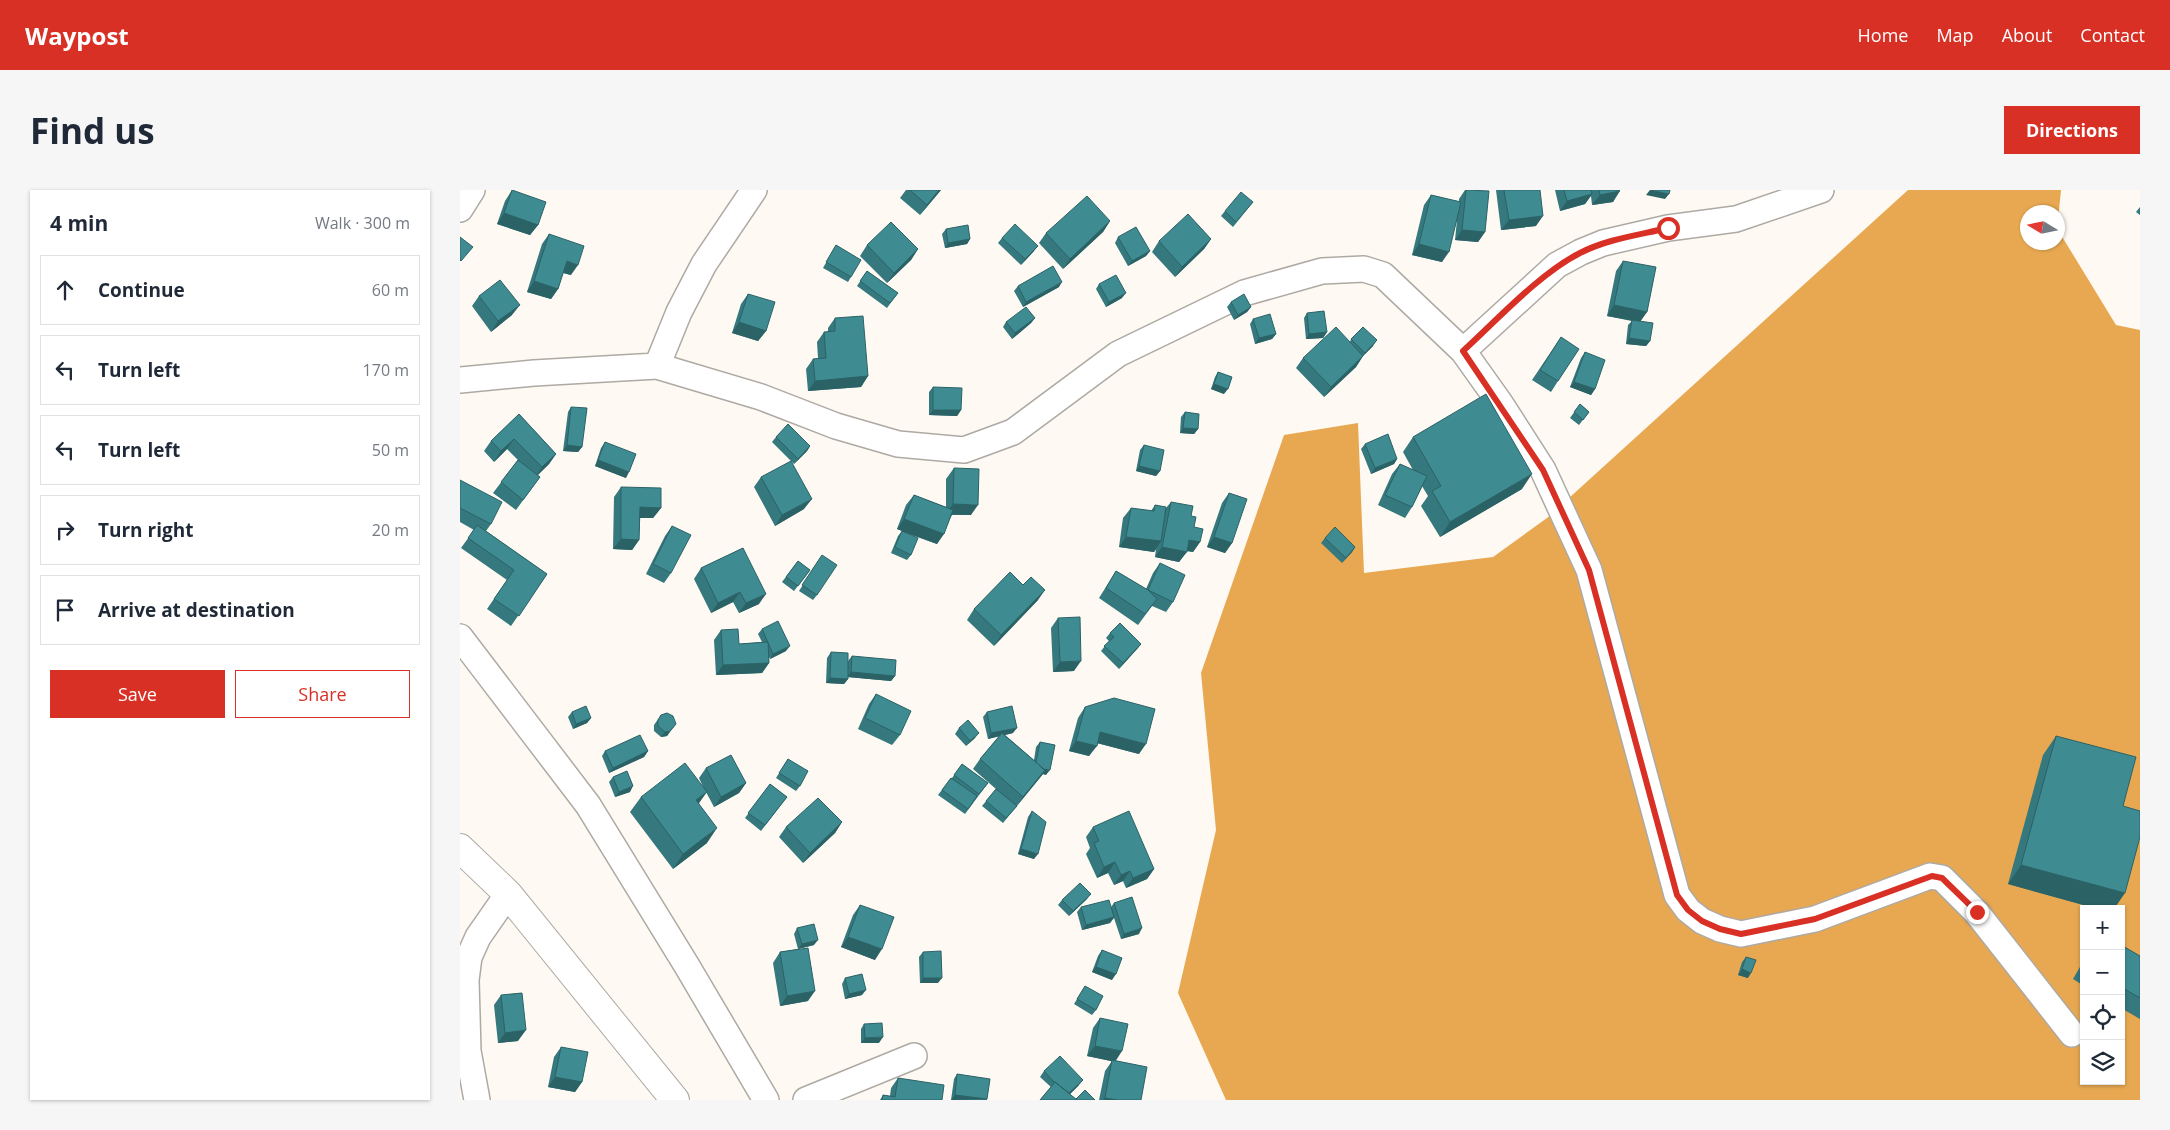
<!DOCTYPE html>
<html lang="en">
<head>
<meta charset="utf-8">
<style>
  body { margin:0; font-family:"Open Sans",sans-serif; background:#f6f6f7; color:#1f2937 }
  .controls { position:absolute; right:15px; bottom:15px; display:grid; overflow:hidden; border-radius:0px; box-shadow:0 1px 4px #0004 }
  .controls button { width:45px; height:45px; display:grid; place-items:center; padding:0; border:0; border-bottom:1px solid #e0e1e3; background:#fff; color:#1f2937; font:25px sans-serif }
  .compass { position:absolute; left:1560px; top:15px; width:45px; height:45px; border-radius:50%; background:#fff; box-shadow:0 1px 4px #0004; rotate:280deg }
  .stop { position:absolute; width:15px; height:15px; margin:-11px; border:4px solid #d93025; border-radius:50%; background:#fff }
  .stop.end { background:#d93025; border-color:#fff; box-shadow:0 1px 5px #0008 }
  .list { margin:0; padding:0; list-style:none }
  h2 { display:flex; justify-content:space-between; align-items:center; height:65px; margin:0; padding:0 20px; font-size:21px }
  h2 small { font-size:16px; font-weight:400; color:#747a83 }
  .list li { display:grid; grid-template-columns:32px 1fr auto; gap:15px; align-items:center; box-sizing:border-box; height:70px; margin:0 10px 10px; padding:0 10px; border:1px solid #e0e1e3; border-radius:0px }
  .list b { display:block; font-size:19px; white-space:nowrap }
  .list em { font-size:16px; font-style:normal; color:#747a83 }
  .actions { display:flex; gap:10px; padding:15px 20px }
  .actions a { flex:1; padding:11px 0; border:1px solid #d93025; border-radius:0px; text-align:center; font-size:18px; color:#d93025 }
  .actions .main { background:#d93025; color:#fff }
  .icon { flex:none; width:28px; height:28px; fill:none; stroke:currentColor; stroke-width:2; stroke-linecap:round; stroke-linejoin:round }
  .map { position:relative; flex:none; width:1680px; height:910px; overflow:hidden; border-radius:0px }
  header { display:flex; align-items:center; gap:30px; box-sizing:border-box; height:70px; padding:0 25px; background:#d93025; color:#fff }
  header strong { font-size:24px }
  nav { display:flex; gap:28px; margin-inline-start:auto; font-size:18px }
  .intro { display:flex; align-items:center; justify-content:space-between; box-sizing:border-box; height:120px; padding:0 30px }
  h1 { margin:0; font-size:35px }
  .button { padding:12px 22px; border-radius:0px; background:#d93025; color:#fff; font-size:18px; font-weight:700 }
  main { display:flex; gap:30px; padding:0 30px }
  aside { flex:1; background:#fff; border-radius:0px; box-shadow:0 1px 4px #0004 }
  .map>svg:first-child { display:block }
  .forest { fill:#e7a851; fill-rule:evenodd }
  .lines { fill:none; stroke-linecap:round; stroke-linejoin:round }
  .street-casing { stroke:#aea9a3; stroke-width:28 }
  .secondary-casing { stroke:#aea9a3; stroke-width:30 }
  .street { stroke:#fff; stroke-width:25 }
  .secondary { stroke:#fff; stroke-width:28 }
  .wall { fill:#35787e }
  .shaded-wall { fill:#2b6266 }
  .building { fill:#3e8c92; stroke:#2b6266 }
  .route { stroke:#d93025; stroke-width:6 }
</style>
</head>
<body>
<header>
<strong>Waypost</strong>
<nav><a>Home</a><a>Map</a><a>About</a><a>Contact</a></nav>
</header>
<div class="intro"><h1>Find us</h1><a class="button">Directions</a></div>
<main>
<aside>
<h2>4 min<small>Walk · 300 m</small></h2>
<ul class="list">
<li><svg class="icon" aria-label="ahead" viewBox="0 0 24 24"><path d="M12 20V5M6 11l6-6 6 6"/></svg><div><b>Continue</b></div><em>60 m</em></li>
<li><svg class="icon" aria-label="left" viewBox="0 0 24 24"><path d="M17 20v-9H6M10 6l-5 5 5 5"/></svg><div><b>Turn left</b></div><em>170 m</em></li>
<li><svg class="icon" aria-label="left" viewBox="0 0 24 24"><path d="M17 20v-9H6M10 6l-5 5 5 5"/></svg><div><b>Turn left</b></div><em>50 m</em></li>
<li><svg class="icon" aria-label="right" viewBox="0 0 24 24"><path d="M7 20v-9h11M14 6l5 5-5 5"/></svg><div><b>Turn right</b></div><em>20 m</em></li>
<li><svg class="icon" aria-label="arrive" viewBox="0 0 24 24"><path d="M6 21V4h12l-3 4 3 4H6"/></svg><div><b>Arrive at destination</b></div></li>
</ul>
<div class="actions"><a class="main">Save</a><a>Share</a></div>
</aside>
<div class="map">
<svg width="1680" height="910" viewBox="0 0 1680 910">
  <rect width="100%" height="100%" fill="#fef9f2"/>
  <!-- forest -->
  <path class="forest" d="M1448,0H1601L1598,30V22H1568V52H1598V40L1656,135L1680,140V910H766L718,803L756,640L741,483L824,245L898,233L904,383L1033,367L1087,328ZM1624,719H1661V891H1624Z"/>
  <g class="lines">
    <defs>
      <path id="street" d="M0,19L12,0
        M1003,161L1097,75L1121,62L1143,53L1208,38L1276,29L1361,0
        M197,176L219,122L244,74L294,0
        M0,190L74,183L197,176L301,207L376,236L438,254L504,260L553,242L658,164L784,103L862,81L904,79L923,85L1003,161L1040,213L1083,280L1129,380L1217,705L1228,720L1242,731L1260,739L1281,744L1355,729L1470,686L1482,688L1517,723L1612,844
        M0,447L128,615L227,776L306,910
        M17,910L8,861L6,790L9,767L18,747L48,704
        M346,910L454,866"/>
      <path id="secondary" d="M0,658L48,704L215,910"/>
    </defs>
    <!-- street casing -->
    <use href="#street" class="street-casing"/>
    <!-- secondary casing -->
    <use href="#secondary" class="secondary-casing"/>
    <!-- street -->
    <use href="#street" class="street"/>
    <!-- secondary -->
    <use href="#secondary" class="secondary"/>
  </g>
  <!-- wall -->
  <path class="wall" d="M52,0L78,35L70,45L37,34L45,11Z
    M446,0H481L460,25L440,8Z
    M1005,0H1006L1025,42L1018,52L995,50L997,30L982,72L952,65L964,15L971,5L999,12V9Z
    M1036,0H1080L1076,36L1041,40Z
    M1095,0H1159L1153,12L1132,15L1131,6L1125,14L1100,21Z
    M793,12L773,37L761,26L765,21Z
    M1680,17V25L1676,22Z
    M650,31L643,42L603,79L579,53L586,43Z
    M486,39L510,49L507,54L485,58L482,44Z
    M89,44L111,85L103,83L98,99L91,109L67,102L82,54Z
    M658,47L690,61L686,66L668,76L655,53Z
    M542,48L574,61L561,75L538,53Z
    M751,49L744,59L715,87L692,62L699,51Z
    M376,55L391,87L388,92L363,78Z
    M407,55L458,59L451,70L427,93L400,66Z
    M1163,71L1187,122L1180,131L1190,151L1186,156L1166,154L1168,135L1172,131L1147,126L1156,81Z
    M407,81L438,103L427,118L397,96Z
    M639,94L662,108L646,117L636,99Z
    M558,96L599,97L563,117L554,101Z
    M288,104L306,141L298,151L272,143L281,114Z
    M19,106L52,125L31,142L12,116Z
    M771,112L791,117L787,122L774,130L767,117Z
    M847,123L867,142L863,148L846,149L844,128Z
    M375,128L408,186L401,197L348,201L346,179L353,169L358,168L357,152L364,142H368V138Z
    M575,128L571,133L552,149L543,137L546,132Z
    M793,129L816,144L812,149L795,154L790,134Z
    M1101,147L1098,191L1091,202L1072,190Z
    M891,149L913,156L903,166L896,177L864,207L836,178L843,168L890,152Z
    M1125,162L1135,199L1131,205L1110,197L1121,168Z
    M758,182L764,204L751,199L755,187Z
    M473,197L501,220L497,226L469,225V202Z
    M1120,214L1129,222L1119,235L1110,228Z
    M111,217L122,257L118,262L103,261L108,222Z
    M725,222L738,239L734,244L720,243L721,227Z
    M59,224L96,264L89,274L77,285L80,287L56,320L33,303L58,270L47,259L34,272L24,261L31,251Z
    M316,247L350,256L347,261L334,274L312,252Z
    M953,247L1062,299L980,347L961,316L968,306L962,296L952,317L945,328L918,315L932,284L940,274L953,280L943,262Z
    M145,252L166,288L135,276L141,258Z
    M905,254L937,269L934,274L911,284L901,259Z
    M684,255L700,281L696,286L676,281L680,260Z
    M494,278L511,325H492L477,354L446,343L451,365L447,370L431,363L438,346L442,341L437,339L446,315L454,305L486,317V289Z
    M301,287L344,319L315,336L294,297Z
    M0,290L31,334L26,341L87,384L51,436L27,419L47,390L1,358L14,340L0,332Z
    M161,297L201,318L193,328H180L179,350L172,360L153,359L154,307Z
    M769,303L772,353L765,363L747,357L762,313Z
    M711,312L731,326L734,337L740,352L733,362L727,361L719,372L695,367L696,359L694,362L659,357L663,328L671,318L691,321L695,315L706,318Z
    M212,336L211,383L204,393L186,384L205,346Z
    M865,348L895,357L892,362L882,373L861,353Z
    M283,358L299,414L279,423L273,412L251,423L234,389L241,378Z
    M362,365L357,405L353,410L339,401Z
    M338,371L350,380L334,401L322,392Z
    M700,373L713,412L706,422L692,416L678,435L639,408L656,381L686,399L693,383Z
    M563,395L578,410L534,456L507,430L514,419Z
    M598,428L614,481L593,482L591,438Z
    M302,439L326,461L310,469L309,467V473L302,483L256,485L254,450L261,440L279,454L302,452L298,444Z
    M650,443L681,454L677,459L659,479L641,461L649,451L646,448Z
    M371,462L388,478V471L392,466L435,486L431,491L388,487V489L384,494L366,493L367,468Z
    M416,504L440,545L432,555L398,539L409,514Z
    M625,517L679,564L637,553L629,566L609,561L618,528Z
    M112,522L131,528L127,533L113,539L108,527Z
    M527,522L553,543L545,545L574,570L576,557L580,552L586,585L583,584L543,633L522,616L536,599L513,579L520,569L539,546L528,549L523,527Z
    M201,525L216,534L207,546L201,547L194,541V535Z
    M499,538L515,548L506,556L495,544Z
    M1596,546L1663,616L1654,719H1638L1548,694L1583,565Z
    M145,561H188L184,567L149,583L142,566Z
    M328,569L340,596L336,601L316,588Z
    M502,574L528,593L505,624L478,605L491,588H492Z
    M246,578L286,593L279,603L254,617L246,602L239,613L247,653L213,679L170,622L181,607L245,601L239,588Z
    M153,587L170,602L155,607L149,592Z
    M310,594L327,607L301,641L285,628Z
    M572,621L574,669L558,664L568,627Z
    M382,632L375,643L343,673L319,647L326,637Z
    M633,637L694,679L687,689L666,698L663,691L654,695L648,683L637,688L626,664L630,658L626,647Z
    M627,709L609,726L598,715L602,710Z
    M654,713L679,744L661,749L654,728L650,733L622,740L617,722L621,717H651Z
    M400,715L415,770L381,757L393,725Z
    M337,738L354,755L338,759L348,811L320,816L313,773L320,762L338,759L334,744Z
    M1661,755L1680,766V829L1661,818Z
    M642,760L652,790L632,782L638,766Z
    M463,762L478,793H460L459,767Z
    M1286,767L1288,788L1278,785L1282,772Z
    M1624,770V796L1613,789Z
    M385,788L402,805L385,809L382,794Z
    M625,796L636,820L632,825L614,814Z
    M41,805L58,851L38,853L34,815Z
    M640,828L655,871L681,910H639L645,881L652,871L627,866L633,838Z
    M404,834L419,853H401V839Z
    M101,857L122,892L115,902L88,897L94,867Z
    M584,881L619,895L610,904L616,909L580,910L591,897L580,887Z
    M497,884L527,909V910H491L494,889Z
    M438,888L482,910H420L423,905L430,906L431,898Z"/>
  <!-- shaded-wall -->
  <path class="shaded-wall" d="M479,0H481L460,25L467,15Z
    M1190,0L1209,4L1205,9L1186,5Z
    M1160,1L1153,12L1132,15L1140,5Z
    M1132,4L1125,14L1100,21L1107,11Z
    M44,23L78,35L70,45L37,34Z
    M1083,26L1076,36L1041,40L1049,30Z
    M650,31L643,42L603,79L610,69Z
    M1002,40L1025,42L1018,52L995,50Z
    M510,49L507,54L485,58L488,53Z
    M751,49L744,59L715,87L722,77Z
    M959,54L989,62L982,72L952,65Z
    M578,56L574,61L561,75L565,69Z
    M458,59L451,70L427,93L434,83Z
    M690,61L686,66L668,76L672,71Z
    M107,71L118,75L111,85L100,82Z
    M74,91L98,99L91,109L67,102Z
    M602,92L599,97L563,117L566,112Z
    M666,103L662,108L646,117L649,112Z
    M60,115L52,125L31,142L38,131Z
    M1154,115L1187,122L1180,132L1147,126Z
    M791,117L787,122L774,130L778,125Z
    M575,128L571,133L552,149L555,143Z
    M279,132L306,141L298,151L272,143Z
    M867,142L863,148L846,149L849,144Z
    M816,144L812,149L795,154L799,148Z
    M1169,148L1190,151L1186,156L1166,154Z
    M917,150L913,156L901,168L905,163Z
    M903,166L896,177L864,207L871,197Z
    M408,186L401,197L348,201L355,191Z
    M1114,192L1135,199L1131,205L1110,197Z
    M754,194L768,199L764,204L751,199Z
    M473,220H501L497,226L469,225Z
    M723,238L738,239L734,244L720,243Z
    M54,249L47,259L34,272L41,261Z
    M107,255L122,257L118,262L103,261Z
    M350,256L347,261L334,274L338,269Z
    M96,264L89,274L75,288L82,277Z
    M937,269L934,274L911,284L915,278Z
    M138,270L169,282L166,288L135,276Z
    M679,276L700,281L696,286L676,281Z
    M1072,284L1062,299L980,347L990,332Z
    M352,309L344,319L315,336L322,325Z
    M493,314L518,315L511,325L485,324Z
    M180,317L201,318L193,328H173Z
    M444,329L484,344L477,354L437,339Z
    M666,347L701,351L694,362L659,357Z
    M754,347L772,353L765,363L747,357Z
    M161,349L179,350L172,360L153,359Z
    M729,350L740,352L733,362L722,360Z
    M702,357L727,362L719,372L695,367Z
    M895,357L892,362L882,373L886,368Z
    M585,400L578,410L534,456L541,445Z
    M280,402L273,412L251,423L258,413Z
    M306,404L299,414L279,423L286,413Z
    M681,454L677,459L659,479L663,473Z
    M330,456L326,461L310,469L313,464Z
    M621,471L614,481L593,482L600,472Z
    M309,473L302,483L256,485L263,475Z
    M391,482L435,486L431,491L387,487Z
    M370,488L388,489L384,494L366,493Z
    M131,528L127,533L113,539L116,534Z
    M557,538L553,543L528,549L531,543Z
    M210,541L207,546L201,547L205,542Z
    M640,542L686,554L679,564L633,552Z
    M519,543L515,548L506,556L510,551Z
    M616,551L637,556L629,566L609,561Z
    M188,561L184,567L149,583L153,578Z
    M575,577L590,580L586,585L583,584L556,617L563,607Z
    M286,593L279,603L254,617L261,607Z
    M173,596L170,602L155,607L159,602Z
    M247,602L236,617V610Z
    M382,632L375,643L343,673L350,663Z
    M257,638L247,653L213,679L223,664Z
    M561,659L578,664L574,669L558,664Z
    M655,672L648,683L637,688L644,677Z
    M1561,675L1665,703L1654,719H1638L1548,694Z
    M694,679L687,689L666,698L673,688Z
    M670,681L663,691L654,695L661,685Z
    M631,704L627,709L609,726L613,721Z
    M654,727L650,733L622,740L626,735Z
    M682,738L679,744L661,749L664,744Z
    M388,747L422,759L415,770L381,757Z
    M358,750L354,755L338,759L342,754Z
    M636,777L656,784L652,790L632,782Z
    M1282,779L1291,783L1288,788L1278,785Z
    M463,788H482L478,793H460Z
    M406,800L402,805L385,809L389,804Z
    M355,801L348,811L320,816L327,806Z
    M66,840L58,851L38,853L45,843Z
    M423,847L419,853H401L405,848Z
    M635,856L662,861L655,872L627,866Z
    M95,887L122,892L115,902L88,897Z
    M623,890L619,895L604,910L607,905Z
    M495,905L527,909L491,910Z
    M645,908L658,910H643Z"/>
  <!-- building -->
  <path class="building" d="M52,0L86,12L78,35L44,23Z
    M450,0H479L467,15Z
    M1006,0L1029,1L1025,42L1002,40Z
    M1044,0H1080L1083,26L1049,30Z
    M1104,0H1131L1132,4L1107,11Z
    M1139,0H1159L1160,1L1140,5Z
    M1190,0H1210L1209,4Z
    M781,2L793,12L776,32L765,21Z
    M971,5L1001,12L989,62L959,54Z
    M627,6L650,31L610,69L586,43Z
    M728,24L751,49L722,77L699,51Z
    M431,32L458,59L434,83L407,55Z
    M555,34L578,56L565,69L542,48Z
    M508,35L510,49L488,53L486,39Z
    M676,37L690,61L672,71L658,47Z
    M89,44L124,56L118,75L107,71L98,99L74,91Z
    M0,47L13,57L1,71L0,70Z
    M376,55L401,70L391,87L366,72Z
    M1163,71L1196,77L1187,122L1154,115Z
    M593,76L602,92L566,112L558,96Z
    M407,81L438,103L430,113L400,91Z
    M656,85L666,103L649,112L639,94Z
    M40,90L60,115L38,131L19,106Z
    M288,104L315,112L306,141L279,132Z
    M784,104L791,117L778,125L771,112Z
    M566,117L575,128L555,143L546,132Z
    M864,121L867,142L849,144L847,123Z
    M810,124L816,144L799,148L793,129Z
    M403,126L408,186L355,191L353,169L366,168L364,142L375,141V128Z
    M1172,130L1193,133L1190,151L1169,148Z
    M876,137L903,166L871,197L843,168Z
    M903,137L917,150L905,163L891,149Z
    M1101,147L1119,159L1098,191L1080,180Z
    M1125,162L1145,170L1135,199L1114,192Z
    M758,182L772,187L768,199L754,194Z
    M473,197L502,198L501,220H473Z
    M1026,204L1072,284L990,332L972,301L981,296L953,247Z
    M1120,214L1129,222L1123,230L1114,222Z
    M111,217L127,218L122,257L107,255Z
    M725,222L739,224L738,239L723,238Z
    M59,224L96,264L82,277L54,249L41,261L31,251Z
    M328,234L350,256L338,269L316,247Z
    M928,244L937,269L915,278L905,254Z
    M145,252L176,264L169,282L138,270Z
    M684,255L704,260L700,281L679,276Z
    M58,270L80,287L63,310L41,292Z
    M331,271L352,309L322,325L301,287Z
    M940,274L967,286L952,317L925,305Z
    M494,278L519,279L518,315L493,314Z
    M0,290L42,312L31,334L0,318Z
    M161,297L201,298V318L180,317L179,350L161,349Z
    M769,303L787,309L772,353L754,347Z
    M454,305L493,320L484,344L444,329Z
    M711,312L733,316L731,326L736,327L734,337L743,339L740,352L729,350L727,362L702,357Z
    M695,315L706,317L701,351L666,347L671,318L694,321Z
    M17,335L87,384L59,426L34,409L54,380L8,348Z
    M212,336L231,345L211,383L193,374Z
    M875,337L895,357L886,368L865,348Z
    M442,341L458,348L451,365L435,357Z
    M283,358L306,404L286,413L280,402L258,413L241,378Z
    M362,365L377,375L357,405L342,395Z
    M338,371L350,380L338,396L326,387Z
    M700,373L725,385L713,412L688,400L697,409L685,424L646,398L656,381L688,400Z
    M550,382L563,395L571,387L585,400L541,445L514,419Z
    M620,427L621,471L600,472L598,428Z
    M318,431L330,456L313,464L302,439Z
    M660,433L681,454L663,473L644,456L654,447L650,443Z
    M278,439L279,454L308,452L309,473L263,475L261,440Z
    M371,462L388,463V489L370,488Z
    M392,466L436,470L435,486L391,482Z
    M416,504L451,521L440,545L405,528Z
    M654,508L695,519L686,554L640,542L637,556L616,551L625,517Z
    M126,516L131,528L116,534L112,522Z
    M552,516L557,538L531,543L527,522Z
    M207,523L213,526L216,534L210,541L205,542L198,536V530L201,525Z
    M508,530L519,543L510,551L499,538Z
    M542,543L585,580L563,607L520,569Z
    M180,545L188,561L153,578L145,561Z
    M1596,546L1676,567L1663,616L1680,621V647L1665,703L1561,675Z
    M580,552L595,555L590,580L583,579L576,572Z
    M271,565L286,593L261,607L246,578Z
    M328,569L348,581L340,596L319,583Z
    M225,573L247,602L236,610L257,638L223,664L181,607Z
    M502,574L528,593L519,604L494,585Z
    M167,581L173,596L159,602L153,587Z
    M491,588L517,606L508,619L482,600Z
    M310,594L327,607L305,635L288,623Z
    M536,599L557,616L546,628L526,611Z
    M358,608L382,632L350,663L326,637Z
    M572,621L586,632L578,664L561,659Z
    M669,621L694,679L673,688L670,681L661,685L655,672L644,677L634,653L639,651L633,637Z
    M620,693L631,704L613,721L602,710Z
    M672,707L682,738L664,744L654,713Z
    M649,710L654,727L626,735L621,717Z
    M400,715L434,727L422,759L388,747Z
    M354,734L358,750L342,754L337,738Z
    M1661,755L1680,766V808L1661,797Z
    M348,758L355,801L327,806L320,762Z
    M642,760L662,768L656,784L636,777Z
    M481,761L482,788H463V762Z
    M1286,767L1296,770L1291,783L1282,779Z
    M402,784L406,800L389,804L385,788Z
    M625,796L643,806L636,820L617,809Z
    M62,803L66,840L45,843L41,805Z
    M640,828L668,834L662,861L635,856Z
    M422,833L423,847L405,848L404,834Z
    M101,857L128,862L122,892L95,887Z
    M600,866L623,890L609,903L595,892H594L584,881Z
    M652,870L687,877L681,910H658L645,908Z
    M497,884L530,889L527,909L495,905Z
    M438,888L484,895L482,910H422L423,905L435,907Z
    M595,892L617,910H580Z
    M625,900L635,910H617L616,909Z"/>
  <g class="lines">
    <!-- route -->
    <path class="route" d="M1208,38C1179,45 1147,49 1120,63C1080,83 1037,130 1003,161L1083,280L1129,380L1217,705L1228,720L1242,731L1260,739L1281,744L1355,729L1472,686L1482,688L1517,722"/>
  </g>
</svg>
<div class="controls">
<button>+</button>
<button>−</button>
<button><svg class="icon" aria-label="locate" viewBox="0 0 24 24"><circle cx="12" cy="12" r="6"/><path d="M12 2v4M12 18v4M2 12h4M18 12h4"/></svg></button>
<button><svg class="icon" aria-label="layers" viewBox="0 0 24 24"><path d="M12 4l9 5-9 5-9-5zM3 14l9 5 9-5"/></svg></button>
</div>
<svg class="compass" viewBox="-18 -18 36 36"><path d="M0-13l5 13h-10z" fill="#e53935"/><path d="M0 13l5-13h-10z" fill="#747a83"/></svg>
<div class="stop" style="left:1208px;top:38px"></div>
<div class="stop end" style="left:1517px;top:722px"></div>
</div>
</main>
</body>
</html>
